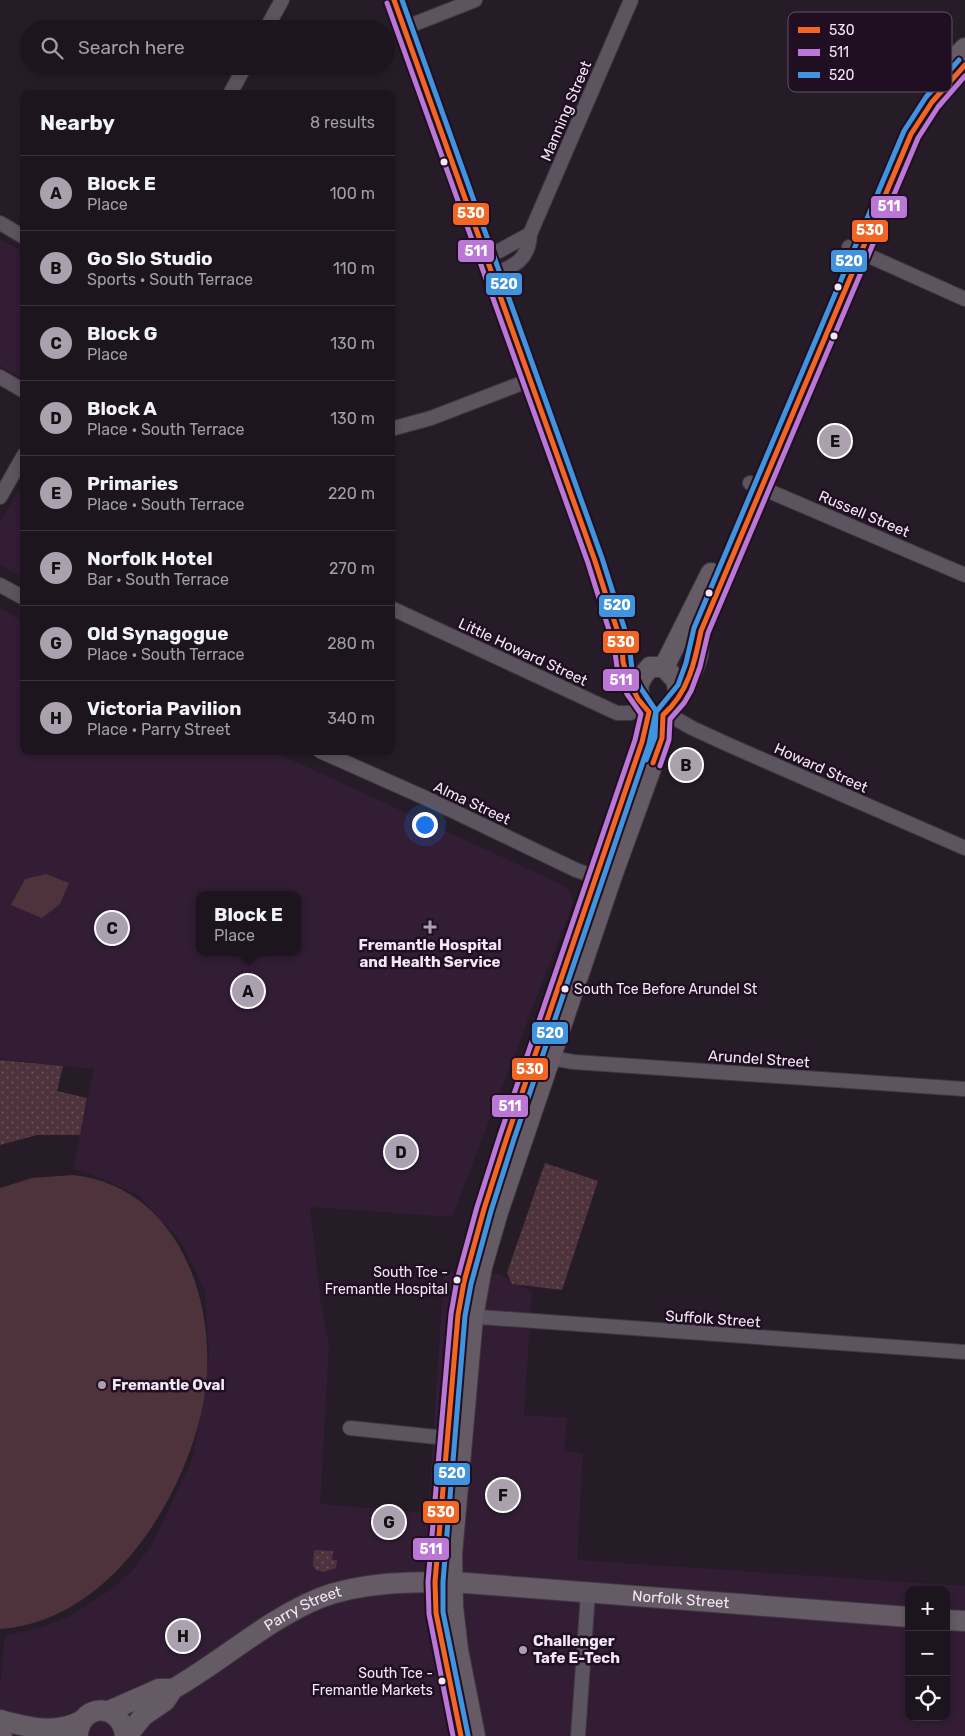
<!DOCTYPE html>
<html lang="en">
<head>
<meta charset="utf-8">
<style>
  body { margin:0; font-family:Rubik,sans-serif; background:#251e27; color:#f1f3f6 }
  .controls { position:absolute; right:15px; bottom:15px; display:grid; overflow:hidden; border-radius:10px; box-shadow:0 2px 8px #0003 }
  .controls button { width:45px; height:45px; display:grid; place-items:center; padding:0; border:0; border-bottom:1px solid #3a343c; background:#1c151e; color:#f1f3f6; font:25px sans-serif }
  .you { position:absolute; left:424px; top:824px; width:18px; height:18px; margin:-12px; border:4px solid #fff; border-radius:50%; background:#1a73e8; box-shadow:0 0 0 8px #1a73e833 }
  .badge { display:grid; place-items:center; width:32px; height:32px; border-radius:50%; background:#aba0ad; color:#111; font-size:16px; font-weight:700 }
  .pin { position:absolute; translate:-50% -50%; border:2px solid #fff; box-shadow:0 1px 5px #0006 }
  .popup { position:absolute; left:196px; top:891px; width:105px; height:65px; box-sizing:border-box; display:grid; place-content:center; border-radius:10px; background:#1c151e; filter:drop-shadow(0 1px 4px #0005); font-size:16px; white-space:nowrap; color:#a09fa4 }
  .popup b { font-size:19px; color:#f1f3f6 }
  .popup::after { content:''; position:absolute; left:50%; top:100%; margin-left:-10px; border:10px solid transparent; border-top-color:#1c151e }
  .list { margin:0; padding:0; list-style:none }
  h2 { display:flex; justify-content:space-between; align-items:center; height:65px; margin:0; padding:0 20px; font-size:21px }
  h2 small { font-size:16px; font-weight:400; color:#a09fa4 }
  .list li { display:grid; grid-template-columns:32px 1fr auto; gap:15px; align-items:center; box-sizing:border-box; height:75px; padding:0 20px; border-top:1px solid #3a343c }
  .list b { display:block; font-size:19px; white-space:nowrap }
  .list p { margin:0; font-size:16px; white-space:nowrap; color:#a09fa4 }
  .list em { font-size:16px; font-style:normal; color:#a09fa4 }
  .icon { flex:none; width:28px; height:28px; fill:none; stroke:currentColor; stroke-width:2; stroke-linecap:round; stroke-linejoin:round }
  .map { position:relative; flex:none; width:965px; height:1736px; overflow:hidden }
  .search { position:absolute; background:#1c151e; box-shadow:0 2px 8px #0003; left:20px; top:20px; width:375px; height:55px; display:flex; align-items:center; gap:12px; box-sizing:border-box; padding:0 18px; border-radius:28px; color:#a09fa4; font-size:19px }
  .panel { position:absolute; background:#1c151e; box-shadow:0 2px 8px #0003; left:20px; top:90px; width:375px; height:665px; border-radius:10px }
  .map>svg:first-child { display:block }
  .built { fill:#321d35; fill-rule:evenodd }
  .grass { fill:url(#grass-dots) }
  .green { fill:#4e333c }
  .lines { fill:none; stroke-linecap:round; stroke-linejoin:round }
  .street-casing { stroke:#403841; stroke-width:16 }
  .secondary-casing { stroke:#403841; stroke-width:22 }
  .street { stroke:#5c545e; stroke-width:14 }
  .secondary { stroke:#645b64; stroke-width:20 }
  .bus-1-casing { stroke:#200f22; stroke-width:9 }
  .bus-2-casing { stroke:#200f22; stroke-width:9 }
  .bus-3-casing { stroke:#200f22; stroke-width:9 }
  .bus-1 { stroke:#f26522; stroke-width:5 }
  .bus-2 { stroke:#ba77d6; stroke-width:5 }
  .bus-3 { stroke:#4094de; stroke-width:5 }
  .bus-dot { fill:#f3e7f5; stroke:#200f22; stroke-width:2 }
  .poi-dot { fill:#aba0ad; stroke:#200f22; stroke-width:2 }
  .labels { text-anchor:middle; stroke-width:5; stroke-linejoin:round; paint-order:stroke }
  .bus-label { font-size:14px; fill:#f3e7f5; stroke:#200f22; text-anchor:end }
  .street-label { font-size:15px; fill:#f3e7f5; stroke:#200f22 }
  .poi-label { font-size:15px; font-weight:bold; fill:#f3e7f5; stroke:#200f22; text-anchor:start }
  .key { fill:#200f22; stroke:#5f5061; stroke-width:1 }
  .key-label { font-size:14px; fill:#f3e7f5 }
  .line-badge { stroke:#200f22; stroke-width:2 }
  .badge-label { font-size:14px; text-anchor:middle; font-weight:bold; fill:#fff }
</style>
</head>
<body>
<div class="map">
<svg width="965" height="1736" viewBox="0 0 965 1736">
  <defs>
    <pattern id="grass-dots" width="8" height="8" patternUnits="userSpaceOnUse" patternTransform="scale(1.25)"><rect width="8" height="8" fill="#4e333c"/><path d="M2 2h.1M6 6h.1" fill="none" stroke="#685159" stroke-width="1.8" stroke-linecap="round"/></pattern>
  </defs>
  <rect width="100%" height="100%" fill="#261c28"/>
  <!-- built -->
  <path class="built" d="M0,239L24,252V379L0,366Z
    M24,482V578L0,565V522Z
    M0,608L24,621V751H272L565,886L571,894L573,903L452,1217L310,1207L321,1304L329,1346L320,1504L428,1513L444,1273L499,1274L532,1291L524,1415L567,1418L564,1452L583,1453L577,1560L965,1586V1736H0V1686L5,1636L38,1628L67,1618L112,1589L133,1570L153,1543L193,1457L209,1357L205,1292L182,1243L138,1195L91,1174L73,1169L94,1069L0,1059ZM199,895H297V952H199ZM909,1590H946V1717H909Z"/>
  <!-- grass -->
  <path class="grass" d="M0,1060L63,1066L57,1091L87,1098L80,1135H37L0,1145Z
    M545,1163L598,1181L562,1290L512,1284L507,1273Z
    M314,1550L333,1551L332,1560H337L336,1568L324,1572L316,1570L313,1566Z"/>
  <!-- green -->
  <path class="green" d="M46,874L69,883L60,904L42,918L11,905L25,879Z
    M73,1175C185,1187 224,1318 201,1414C179,1507 106,1622 0,1629V1188L32,1178Z"/>
  <g class="lines">
    <defs>
      <path id="street" d="M404,28L475,0
        M266,29L282,0
        M230,94L245,66
        M0,223L24,237
        M849,247L965,299
        M485,256L499,251L530,234
        M493,275C514,266 529,260 530,234L631,0
        M0,377L24,391
        M391,429L431,418L530,380
        M750,483L965,575
        M0,497L24,455
        M0,585L24,598
        M391,608L617,713H630L644,708
        M666,713L692,728L729,745L965,848
        M320,751L430,800L576,870L604,880
        M551,1058L574,1062L965,1089
        M465,1316L965,1352
        M350,1428L456,1439
        M578,1736L588,1593"/>
      <g id="secondary">
        <path d="M394,0L595,561L622,645C619,665 629,683 640,699"/>
        <path d="M943,72L965,48"/>
        <path d="M664,667L711,573"/>
        <path d="M679,695L676,680L664,667H650C646,672 641,677 639,684C636,697 646,721 663,715C675,711 695,667 698,655C699,647 699,639 701,631L911,134L932,102L965,65"/>
        <path d="M946,1620L965,1621"/>
        <path id="s1" d="M109,1711L159,1689H173C222,1661 268,1619 320,1598C361,1582 409,1582 453,1582L909,1617"/>
        <path d="M0,1720C28,1727 54,1735 81,1721"/>
        <path d="M78,1733C83,1701 122,1704 125,1736"/>
        <path d="M0,1736H2"/>
        <path d="M127,1736L143,1716L165,1701L173,1689"/>
        <path d="M461,1736L436,1613L435,1582L458,1315L464,1282L484,1209L507,1137L642,742L649,712"/>
        <path d="M475,1736L458,1650L453,1607L452,1554L473,1317L482,1267L498,1212L612,876L661,741L663,715"/>
      </g>
    </defs>
    <!-- street casing -->
    <use href="#street" class="street-casing"/>
    <!-- secondary casing -->
    <use href="#secondary" class="secondary-casing"/>
    <!-- street -->
    <use href="#street" class="street"/>
    <!-- secondary -->
    <use href="#secondary" class="secondary"/>
    <defs>
      <path id="bus-1" d="M394,0L595,561L622,645L623,662L629,681L638,699L649,712L642,742L507,1137L484,1209L464,1282L458,1315L435,1582L436,1613L461,1736
        M653,763L662,738L663,715C688,693 695,662 701,631L911,134L932,102L965,65"/>
      <path id="bus-2" d="M387,3L588,563L614,646L618,674L627,694L641,714L635,740L500,1135L477,1207L457,1280L451,1314L428,1582L429,1614L453,1736
        M660,766L669,740L670,719L684,703L691,691L700,667L708,633L918,138L938,107L965,76"/>
      <path id="bus-3" d="M402,0L602,558L629,643L632,669L640,687L656,711L649,744L514,1139L491,1211L471,1284L465,1316L443,1582V1612L468,1735
        M646,760L655,737L656,712L678,685L686,663L694,628L904,131L926,97L959,60"/>
    </defs>
    <!-- bus-1 casing -->
    <use href="#bus-1" class="bus-1-casing"/>
    <!-- bus-2 casing -->
    <use href="#bus-2" class="bus-2-casing"/>
    <!-- bus-3 casing -->
    <use href="#bus-3" class="bus-3-casing"/>
    <!-- bus-1 -->
    <use href="#bus-1" class="bus-1"/>
    <!-- bus-2 -->
    <use href="#bus-2" class="bus-2"/>
    <!-- bus-3 -->
    <use href="#bus-3" class="bus-3"/>
  </g>
  <!-- markers -->
  <g class="bus-dot">
    <circle cx="444" cy="162" r="4.5"/>
    <circle cx="838" cy="287" r="4.5"/>
    <circle cx="834" cy="336" r="4.5"/>
    <circle cx="709" cy="593" r="4.5"/>
    <circle cx="565" cy="989" r="4.5"/>
    <circle cx="457" cy="1280" r="4.5"/>
    <circle cx="442" cy="1681" r="4.5"/>
  </g>
  <g class="poi-dot">
    <path d="M427.5 919.5h5v5h5v5h-5v5h-5v-5h-5v-5h5z"/>
    <circle cx="102" cy="1385" r="5"/>
    <circle cx="523" cy="1650" r="5"/>
  </g>
  <g class="labels">
    <!-- bus labels -->
    <g class="bus-label">
      <text x="574" y="994" text-anchor="start">South Tce Before Arundel St</text>
      <text x="448" y="1277">South Tce -<tspan x="448" dy="17">Fremantle Hospital</tspan></text>
      <text x="433" y="1678">South Tce -<tspan x="433" dy="17">Fremantle Markets</tspan></text>
    </g>
    <!-- street labels -->
    <g class="street-label">
      <text transform="translate(566 111) rotate(-67)" y="5">Manning Street</text>
      <text transform="translate(864 514) rotate(23)" y="5">Russell Street</text>
      <text transform="translate(523 652) rotate(25)" y="5">Little Howard Street</text>
      <text transform="translate(821 768) rotate(24)" y="5">Howard Street</text>
      <text transform="translate(472 803) rotate(25)" y="5">Alma Street</text>
      <text transform="translate(759 1059) rotate(4)" y="5">Arundel Street</text>
      <text transform="translate(713 1319) rotate(4)" y="5">Suffolk Street</text>
      <text dy="5" stroke="none"><textPath href="#s1" startOffset="605">Norfolk Street</textPath></text>
      <text dy="5" stroke="none"><textPath href="#s1" startOffset="222">Parry Street</textPath></text>
    </g>
    <!-- poi labels -->
    <g class="poi-label">
      <text x="430" y="950" text-anchor="middle">Fremantle Hospital<tspan x="430" dy="17">and Health Service</tspan></text>
      <text x="112" y="1390">Fremantle Oval</text>
      <text x="533" y="1646">Challenger<tspan x="533" dy="17">Tafe E-Tech</tspan></text>
    </g>
  </g>
  <!-- legend -->
  <rect x="788" y="12" width="164" height="80" rx="8" class="key"/>
  <rect x="798" y="27" width="22" height="6" fill="#f26522"/>
  <rect x="798" y="49" width="22" height="7" fill="#ba77d6"/>
  <rect x="798" y="72" width="22" height="6" fill="#4094de"/>
  <g class="key-label">
    <text x="829" y="35">530</text>
    <text x="829" y="57">511</text>
    <text x="829" y="80">520</text>
  </g>
  <g class="line-badge">
    <rect x="870" y="195" width="38" height="24" rx="5" fill="#ba77d6"/>
    <rect x="452" y="202" width="38" height="24" rx="5" fill="#f26522"/>
    <rect x="851" y="219" width="38" height="24" rx="5" fill="#f26522"/>
    <rect x="457" y="239" width="38" height="24" rx="5" fill="#ba77d6"/>
    <rect x="830" y="249" width="38" height="24" rx="5" fill="#4094de"/>
    <rect x="485" y="272" width="38" height="24" rx="5" fill="#4094de"/>
    <rect x="598" y="594" width="38" height="24" rx="5" fill="#4094de"/>
    <rect x="602" y="630" width="38" height="24" rx="5" fill="#f26522"/>
    <rect x="602" y="668" width="38" height="24" rx="5" fill="#ba77d6"/>
    <rect x="531" y="1021" width="38" height="24" rx="5" fill="#4094de"/>
    <rect x="511" y="1057" width="38" height="24" rx="5" fill="#f26522"/>
    <rect x="491" y="1094" width="38" height="24" rx="5" fill="#ba77d6"/>
    <rect x="433" y="1462" width="38" height="24" rx="5" fill="#4094de"/>
    <rect x="422" y="1500" width="38" height="24" rx="5" fill="#f26522"/>
    <rect x="412" y="1537" width="38" height="24" rx="5" fill="#ba77d6"/>
  </g>
  <g class="badge-label">
    <text x="889" y="211">511</text>
    <text x="471" y="218">530</text>
    <text x="870" y="235">530</text>
    <text x="476" y="256">511</text>
    <text x="849" y="266">520</text>
    <text x="504" y="289">520</text>
    <text x="617" y="610">520</text>
    <text x="621" y="647">530</text>
    <text x="621" y="685">511</text>
    <text x="550" y="1038">520</text>
    <text x="530" y="1074">530</text>
    <text x="510" y="1111">511</text>
    <text x="452" y="1478">520</text>
    <text x="441" y="1517">530</text>
    <text x="431" y="1554">511</text>
  </g>
</svg>
<div class="controls">
<button>+</button>
<button>−</button>
<button><svg class="icon" aria-label="locate" viewBox="0 0 24 24"><circle cx="12" cy="12" r="6"/><path d="M12 2v4M12 18v4M2 12h4M18 12h4"/></svg></button>
</div>
<div class="you"></div>
<div class="pin badge" style="left:248px;top:991px">A</div>
<div class="popup"><b>Block E</b>Place</div>
<div class="pin badge" style="left:686px;top:765px">B</div>
<div class="pin badge" style="left:112px;top:928px">C</div>
<div class="pin badge" style="left:401px;top:1152px">D</div>
<div class="pin badge" style="left:835px;top:441px">E</div>
<div class="pin badge" style="left:503px;top:1495px">F</div>
<div class="pin badge" style="left:389px;top:1522px">G</div>
<div class="pin badge" style="left:183px;top:1636px">H</div>
<div class="search"><svg class="icon" aria-label="search" viewBox="0 0 24 24"><circle cx="10" cy="10" r="6"/><path d="M15 15l6 6"/></svg>Search here</div>
<section class="panel">
<h2>Nearby<small>8 results</small></h2>
<ul class="list">
<li><span class="badge">A</span><div><b>Block E</b><p>Place</p></div><em>100 m</em></li>
<li><span class="badge">B</span><div><b>Go Slo Studio</b><p>Sports · South Terrace</p></div><em>110 m</em></li>
<li><span class="badge">C</span><div><b>Block G</b><p>Place</p></div><em>130 m</em></li>
<li><span class="badge">D</span><div><b>Block A</b><p>Place · South Terrace</p></div><em>130 m</em></li>
<li><span class="badge">E</span><div><b>Primaries</b><p>Place · South Terrace</p></div><em>220 m</em></li>
<li><span class="badge">F</span><div><b>Norfolk Hotel</b><p>Bar · South Terrace</p></div><em>270 m</em></li>
<li><span class="badge">G</span><div><b>Old Synagogue</b><p>Place · South Terrace</p></div><em>280 m</em></li>
<li><span class="badge">H</span><div><b>Victoria Pavilion</b><p>Place · Parry Street</p></div><em>340 m</em></li>
</ul>
</section>
</div>
</body>
</html>
